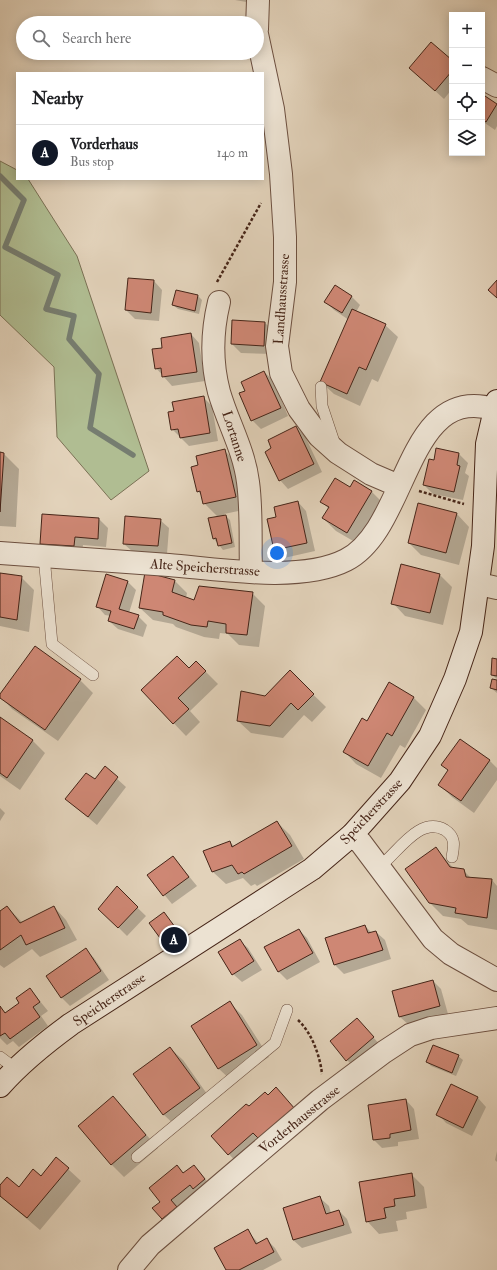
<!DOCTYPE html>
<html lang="en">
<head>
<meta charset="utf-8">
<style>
  body { margin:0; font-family:"IM FELL Double Pica",serif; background:#f2f2f2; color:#202124 }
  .controls { position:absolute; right:12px; top:12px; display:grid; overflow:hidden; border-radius:0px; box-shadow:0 2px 10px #0003 }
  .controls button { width:36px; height:36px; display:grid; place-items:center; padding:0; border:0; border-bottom:1px solid #e0e0e0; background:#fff; color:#202124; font:20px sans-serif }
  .you { position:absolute; left:277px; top:553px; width:14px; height:14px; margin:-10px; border:3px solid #fff; border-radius:50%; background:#1a73e8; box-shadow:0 0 0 6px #1a73e833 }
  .badge { display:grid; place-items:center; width:26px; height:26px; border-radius:50%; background:#111827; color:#fff; font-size:13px; font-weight:700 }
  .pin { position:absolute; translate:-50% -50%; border:2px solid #fff; box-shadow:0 1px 4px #0006 }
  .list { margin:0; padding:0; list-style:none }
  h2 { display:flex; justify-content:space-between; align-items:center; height:52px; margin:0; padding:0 16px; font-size:17px }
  h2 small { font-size:13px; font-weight:400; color:#757577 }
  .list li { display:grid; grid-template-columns:26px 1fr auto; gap:12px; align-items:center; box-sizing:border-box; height:56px; padding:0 16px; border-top:1px solid #e0e0e0 }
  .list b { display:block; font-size:15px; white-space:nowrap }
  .list p { margin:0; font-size:13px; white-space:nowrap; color:#757577 }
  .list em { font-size:13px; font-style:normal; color:#757577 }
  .icon { flex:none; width:22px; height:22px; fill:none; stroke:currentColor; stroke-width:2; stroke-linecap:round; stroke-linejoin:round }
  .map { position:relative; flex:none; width:497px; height:1270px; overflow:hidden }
  .search { position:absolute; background:#fff; box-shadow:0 2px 10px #0003; left:16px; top:16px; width:248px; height:44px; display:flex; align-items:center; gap:10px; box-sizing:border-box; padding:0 14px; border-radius:22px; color:#757577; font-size:15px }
  .panel { position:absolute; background:#fff; box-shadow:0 2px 10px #0003; left:16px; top:72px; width:248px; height:108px; border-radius:0px }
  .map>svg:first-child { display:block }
  .green { fill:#b0bd92; stroke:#7b7155 }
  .shadow { fill:#0003 }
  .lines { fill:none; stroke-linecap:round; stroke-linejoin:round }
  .stream { stroke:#767d70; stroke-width:5.5 }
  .building { fill:#ce8774; stroke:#462518 }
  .lane-casing { stroke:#6d5040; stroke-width:12 }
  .street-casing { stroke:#6d5040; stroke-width:24 }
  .secondary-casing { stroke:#462518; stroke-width:24 }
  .path { stroke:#462518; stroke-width:2.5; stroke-dasharray:3 2; stroke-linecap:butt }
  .lane { stroke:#ece2d2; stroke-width:11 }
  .street { stroke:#ece2d2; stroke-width:22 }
  .secondary { stroke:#ece2d2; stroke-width:22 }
  .labels { text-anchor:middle; stroke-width:3; stroke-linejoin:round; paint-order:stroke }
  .street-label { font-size:14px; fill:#462518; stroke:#ece2d2 }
</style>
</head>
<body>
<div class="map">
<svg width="497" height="1270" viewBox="0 0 497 1270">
  <rect width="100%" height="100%" fill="#e2d2ba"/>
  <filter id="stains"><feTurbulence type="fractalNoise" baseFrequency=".005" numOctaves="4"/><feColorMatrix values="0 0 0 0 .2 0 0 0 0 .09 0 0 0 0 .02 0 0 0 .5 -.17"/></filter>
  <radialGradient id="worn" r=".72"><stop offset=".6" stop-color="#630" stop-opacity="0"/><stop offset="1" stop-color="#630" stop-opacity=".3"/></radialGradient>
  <!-- green -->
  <path class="green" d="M0,161L17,170V179H28L77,256L149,471L111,500L57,437L54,367L0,315Z"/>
  <!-- shadow -->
  <path class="shadow" d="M235,0H252V3Z
    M452,61V89L444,99L410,68Z
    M482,95L497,105V126L495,130L482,121Z
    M154,281L162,290L159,321L135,319L126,310Z
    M335,286L352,297L360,305L356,312L385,325L398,337L378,382L372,379L360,406L334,394L321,382L349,320L334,310L326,302Z
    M198,296L202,300L199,314L178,309L173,305Z
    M233,321L265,323L274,331L273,354L241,353L232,344Z
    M191,334L199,343L205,381L172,386L156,368L163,349Z
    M264,372L273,380L288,416L261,429L252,420L246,391Z
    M203,397L212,406L218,441L189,446L172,429L175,411Z
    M296,427L305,436L322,472L288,489L280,480L273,449Z
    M437,449L459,454L468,463L465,473L469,476L463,500L433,494L424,485L434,461Z
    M225,451L237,463L248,509L224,514L230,520L235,547L223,550L214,539L218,517L204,503L202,496L198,491L199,466Z
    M0,453L4,454L19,469L16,527L0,526Z
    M354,481L372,492L384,504L360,545L336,531L323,518L329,509L322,502L350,488Z
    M298,502L306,511L315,551L284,558L275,550L269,520L277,518Z
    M457,514L469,527L459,565L421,555L409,543Z
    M99,519L108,528L106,547L83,545L82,555L50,552L41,544Z
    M160,520L169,528L167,554L133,552L124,544Z
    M0,574L21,577L34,590L29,632L0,626Z
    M440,575L452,587L443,625L405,616L393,603Z
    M127,581L136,590L129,613L138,616L147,625L143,637L118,629L109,621L111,616L105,615L97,606Z
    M175,581L187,593L186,598L195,601L252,593L265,606L259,647L239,645L228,634L220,633L219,639L204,637L176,627L173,624L153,620L140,608Z
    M35,648L80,680L93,693L58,741L12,709L0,696Z
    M497,660V679L492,675Z
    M196,662L218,684L190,711L200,722L186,736L142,690L189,669Z
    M290,672L326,707L312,722L304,715L283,738L251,733L238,721Z
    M497,681V693L491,688Z
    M389,683L414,698L426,710L405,748L400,745L381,778L356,764L344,751L367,722Z
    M0,718L33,741L45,753L20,790L0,776Z
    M489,760L497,768V780L474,813L452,797L440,785L449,771L443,765Z
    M105,768L126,787L97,825L66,799L95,781Z
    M0,808L5,813L0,821Z
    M277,822L290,835L304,859L257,886L255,884L251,886L243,878L226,884L213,872L204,852L230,842L235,847Z
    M436,848L454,869L463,870L472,879L492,880L497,886V930L468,925L461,919L443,916L430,903Z
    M173,857L197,886L172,904L148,875Z
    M117,888L146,916L127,936L108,917Z
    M7,907L22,922L54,907L66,920L77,940L40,957L32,949L4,968L0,965V912Z
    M168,918L178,932L165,941L161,937Z
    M365,926L372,933L376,932L385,940L391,959L344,974L335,965L327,939Z
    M299,930L307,938L320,962L287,980L278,971Z
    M239,940L248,948L262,970L242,982L233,974Z
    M86,950L94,958L109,980L70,1006L62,998L47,976Z
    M433,981L441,989L448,1014L409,1025L400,1017L393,992Z
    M30,989L48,1011L41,1016L48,1026L19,1047L13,1041L7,1045L0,1038V1007L6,1013L21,1003Z
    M229,1002L242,1015L269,1057L232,1081L219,1069L192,1026Z
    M357,1019L381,1046L355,1068L347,1060Z
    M434,1046L458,1056L463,1060L456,1076L431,1066L427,1062Z
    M170,1048L183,1060L212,1101L177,1127L164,1115L135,1074Z
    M452,1085L478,1098L486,1107L472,1136L446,1123L438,1114Z
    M276,1089L307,1122L241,1167L212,1136Z
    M113,1097L158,1148L124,1177L111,1164Z
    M406,1100L414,1109L419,1139L398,1142V1146L382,1148L374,1140L369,1106Z
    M497,1151V1162L495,1160Z
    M177,1166L184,1174L194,1166L213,1188L171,1227L162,1219V1202Z
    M68,1169L81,1181L40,1230L0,1196V1187L19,1189Z
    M411,1174L424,1187L427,1208L406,1212L407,1219L396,1221L398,1231L379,1234L367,1221Z
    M320,1198L329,1206L331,1213L339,1211L347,1219L352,1233L302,1248L293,1240Z
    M248,1231L259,1244L267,1240L275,1248L282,1260L263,1270H227Z"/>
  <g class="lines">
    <!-- stream -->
    <path class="stream" d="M0,176L24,200L5,247L58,275L46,309L74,316L69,339L99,374L90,428L133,455"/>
  </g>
  <!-- building -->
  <path class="building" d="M431,42L452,60V71L435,91L409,68Z
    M482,94L497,104L486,122L482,119Z
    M128,278L154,280L151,313L125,310Z
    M497,280V298L488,290Z
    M335,285L352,296L342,313L324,302Z
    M176,290L198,295L195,311L172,305Z
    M352,309L386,324L366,370L359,367L347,394L320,382Z
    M232,320L265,322L264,346L231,344Z
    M191,333L197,372L162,377L161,368L155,369L152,349L162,348L161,338Z
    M264,371L281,408L251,421L239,393L245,391L241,382Z
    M204,396L210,433L180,438L178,429L171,430L168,412L174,411L172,402Z
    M296,426L314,464L279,481L265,452L271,448L268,440Z
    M436,448L459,453L457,465L460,466L454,492L423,485L429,459L434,460Z
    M225,449L236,497L203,504L200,491L197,492L191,467L198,465L196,456Z
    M0,452L4,453L0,512Z
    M335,478L350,487L354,480L372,491L347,533L322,518L329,507L320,502Z
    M298,501L307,543L274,550L267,519L276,517L274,507Z
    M418,503L457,513L446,553L408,543Z
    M42,514L99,518L98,539L75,537L74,546L40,544Z
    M226,515L232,543L218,546L216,538L213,539L208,518Z
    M125,516L161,519L158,546L123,544Z
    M401,564L440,574L430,613L391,604Z
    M145,572L175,580L172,592L194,600L199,586L253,592L247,635L226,633V624L208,621L207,627L191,625L163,615V612L139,608Z
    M0,573L22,576L17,620L0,617Z
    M106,574L128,581L119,609L139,615L134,629L108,621L111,611L96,607Z
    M35,646L81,679L45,730L0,698V694Z
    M177,656L189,668L196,661L206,671L178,698L189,709L173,724L141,690Z
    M492,658L497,659V676L491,675Z
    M290,670L314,694L298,710L291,703L270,726L237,721L241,691L265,696Z
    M492,679L497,680V690L490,688Z
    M389,682L414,697L392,736L387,733L368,766L343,752L362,718L367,721Z
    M0,717L33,740L7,778L0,773Z
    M460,739L490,760L461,801L438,785L448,770L441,765Z
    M105,766L118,777L88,817L65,799L86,773L95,779Z
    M277,821L292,846L244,874L242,872L238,874L232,865L212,872L203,851L230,841L232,847Z
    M436,847L450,867L464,869L466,877L492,879L487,918L455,913L456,908L429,903L405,869Z
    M173,856L189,877L163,896L147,875Z
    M117,886L138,907L118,928L98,909Z
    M7,906L20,923L54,906L65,928L26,945L21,935L0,950V911Z
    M164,912L175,927L160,938L149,923Z
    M365,925L368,933L376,931L383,950L334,965L325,938Z
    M299,929L313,953L278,972L264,947Z
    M240,939L254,961L232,975L218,952Z
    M86,948L101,971L61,998L46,976Z
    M433,980L440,1006L399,1017L392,991Z
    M30,988L40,1002L33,1007L40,1017L10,1039L5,1033L0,1036V1006L5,1013L19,1003L16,998Z
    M230,1001L257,1045L218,1069L191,1026Z
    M357,1018L374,1037L346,1061L330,1041Z
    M433,1045L459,1055L452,1073L426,1062Z
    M170,1047L200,1088L163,1115L133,1074Z
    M451,1084L478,1097L463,1128L436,1115Z
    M276,1087L295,1109L260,1140L253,1133L228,1155L211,1136L246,1104L249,1106L265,1092L268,1095Z
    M113,1096L146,1135L111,1165L78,1126Z
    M406,1099L411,1130L390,1134V1138L373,1140L368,1105Z
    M56,1157L69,1168L27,1218L0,1196V1185L7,1177L19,1187L33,1169L41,1176Z
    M177,1165L183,1173L194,1165L205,1179L193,1189L190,1185L171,1200L177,1207L162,1219L152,1208L160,1202L149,1188Z
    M412,1173L415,1196L394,1199L395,1206L384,1208L386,1218L366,1222L359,1182Z
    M320,1196L326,1214L339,1210L344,1225L293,1240L283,1208Z
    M248,1229L256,1244L267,1238L274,1252L239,1270H226L214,1248Z"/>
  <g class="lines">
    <defs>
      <path id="lane" d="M321,387L322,406L335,445
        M44,556L52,644L93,675
        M379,867C397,854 419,815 445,830C456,837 454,846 452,857
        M0,1057L16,1069
        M137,1157L275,1043L287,1010"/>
      <path id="street" d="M257,29L258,0
        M257,34L273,109L281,174L285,237V282L277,346L281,373L299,409L319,436L338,453L371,474L399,486
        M482,78L497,86
        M219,302C212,331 211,362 219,392C228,423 244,450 248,482C252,511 250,542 251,571
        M0,553C56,557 113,561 169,565C219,569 301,583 346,560C409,528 405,383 494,409
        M479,584L497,588
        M352,835L361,843L433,939L451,954L497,980
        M129,1270L150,1245L320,1100L384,1052L410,1035L431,1028L497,1018"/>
      <path id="secondary" d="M0,1086C21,1062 45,1043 71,1024L312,869L352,835L400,781L430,736L455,679L471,632L483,546L487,444L497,401"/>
    </defs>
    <!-- lane casing -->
    <use href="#lane" class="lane-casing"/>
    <!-- street casing -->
    <use href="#street" class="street-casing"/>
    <!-- secondary casing -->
    <use href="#secondary" class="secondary-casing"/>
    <!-- path -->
    <path class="path" d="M217,282L261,203
      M419,491L464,504
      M298,1020C312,1033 320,1056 322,1074"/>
    <!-- lane -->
    <use href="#lane" class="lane"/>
    <!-- street -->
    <use href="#street" class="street"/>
    <!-- secondary -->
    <use href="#secondary" class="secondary"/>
  </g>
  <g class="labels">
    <!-- street labels -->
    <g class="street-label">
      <text transform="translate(281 299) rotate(-86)" y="5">Landhausstrasse</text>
      <text transform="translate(235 436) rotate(72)" y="5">Lortanne</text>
      <text transform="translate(205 567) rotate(4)" y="5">Alte Speicherstrasse</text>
      <text transform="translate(371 811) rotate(-47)" y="5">Speicherstrasse</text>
      <text transform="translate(109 999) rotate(-34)" y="5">Speicherstrasse</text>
      <text transform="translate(299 1119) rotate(-39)" y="5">Vorderhausstrasse</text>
    </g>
  </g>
  <rect width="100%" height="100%" filter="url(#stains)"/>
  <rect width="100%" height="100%" fill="url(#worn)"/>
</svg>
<div class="controls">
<button>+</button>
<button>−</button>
<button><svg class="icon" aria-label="locate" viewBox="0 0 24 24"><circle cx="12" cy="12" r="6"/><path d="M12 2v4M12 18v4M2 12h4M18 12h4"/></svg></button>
<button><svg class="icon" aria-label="layers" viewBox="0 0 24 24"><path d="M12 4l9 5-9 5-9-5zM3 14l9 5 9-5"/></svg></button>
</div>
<div class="you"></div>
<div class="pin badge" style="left:174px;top:940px">A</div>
<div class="search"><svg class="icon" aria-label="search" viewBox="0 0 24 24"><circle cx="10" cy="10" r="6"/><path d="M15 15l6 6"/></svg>Search here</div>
<section class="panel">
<h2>Nearby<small></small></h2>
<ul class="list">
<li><span class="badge">A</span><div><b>Vorderhaus</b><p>Bus stop</p></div><em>140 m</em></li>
</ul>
</section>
</div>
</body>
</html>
